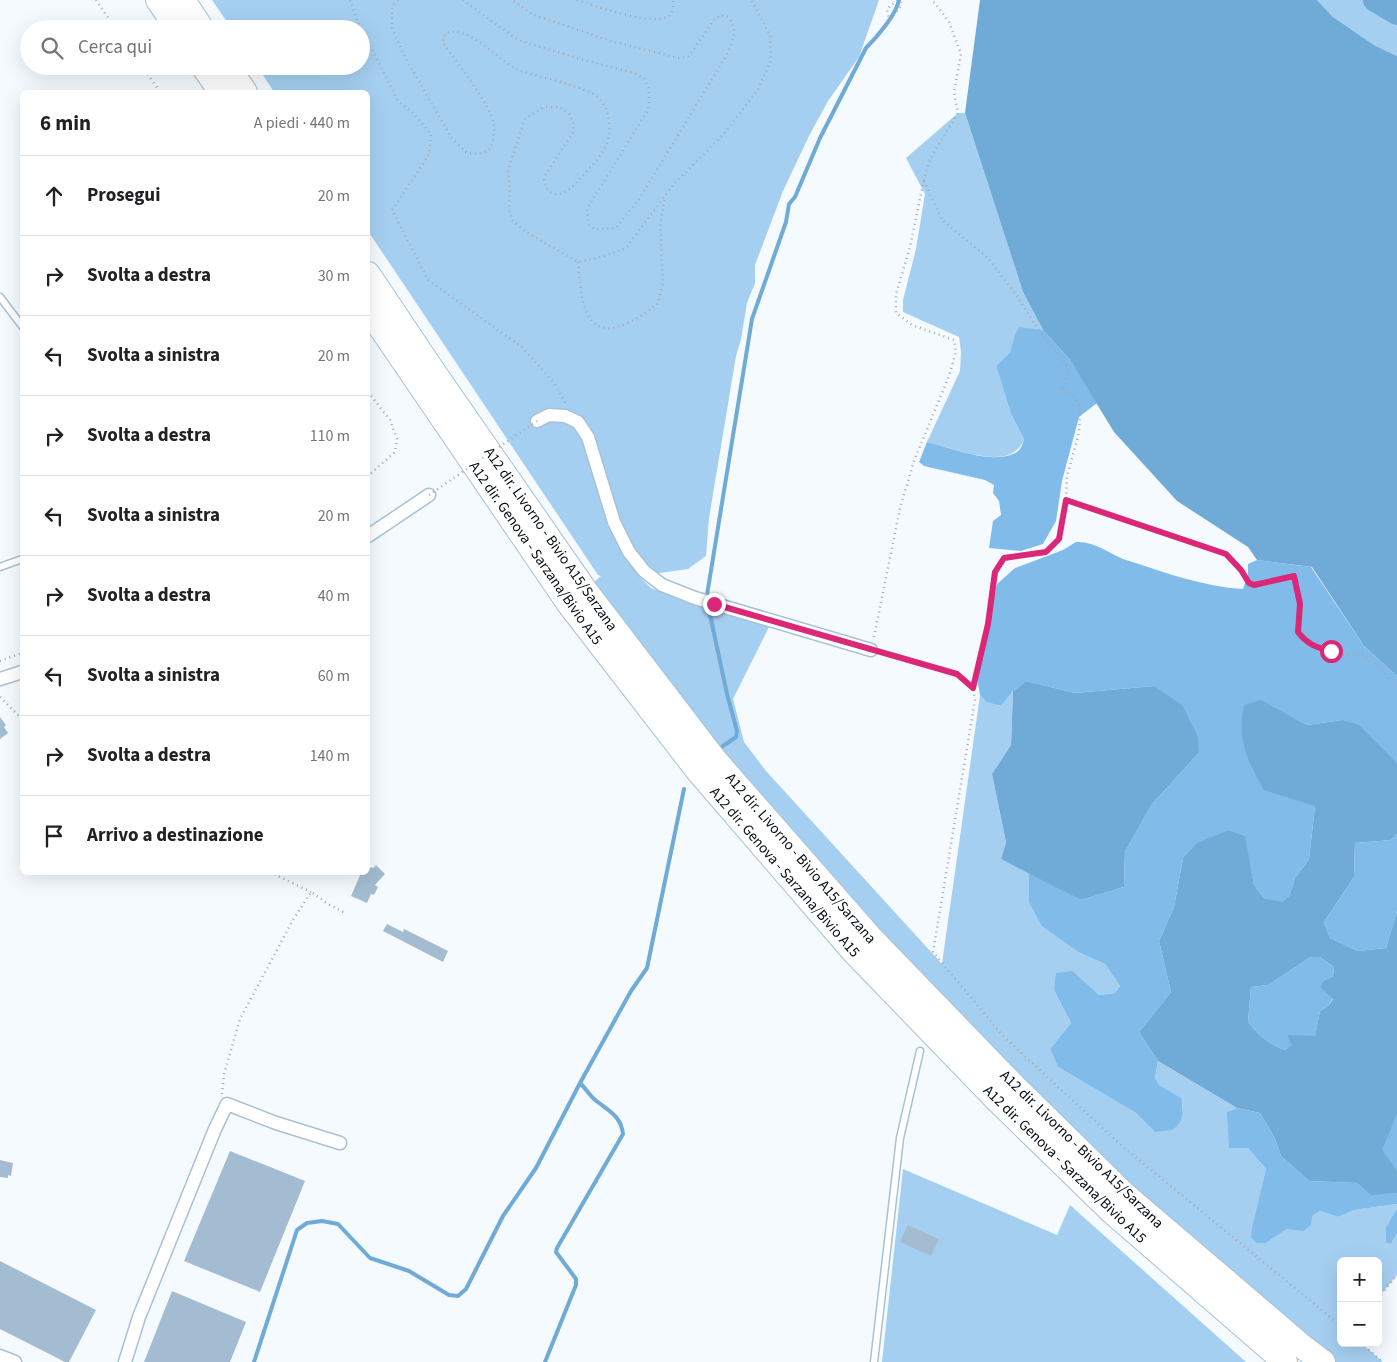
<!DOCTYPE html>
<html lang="it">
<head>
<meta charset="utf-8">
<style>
  body { margin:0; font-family:"Source Sans 3",sans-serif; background:#f6f6f6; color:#202124 }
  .controls { position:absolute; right:15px; bottom:15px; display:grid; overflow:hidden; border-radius:8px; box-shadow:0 5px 20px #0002 }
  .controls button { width:45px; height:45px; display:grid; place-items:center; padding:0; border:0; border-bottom:1px solid #e0e0e0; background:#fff; color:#202124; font:25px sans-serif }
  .stop { position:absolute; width:15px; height:15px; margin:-11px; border:4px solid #db2777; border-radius:50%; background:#fff }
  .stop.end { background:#db2777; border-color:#fff; box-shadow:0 1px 5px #0008 }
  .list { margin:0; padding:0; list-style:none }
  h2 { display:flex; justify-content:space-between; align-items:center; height:65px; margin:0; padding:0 20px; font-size:21px }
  h2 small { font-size:16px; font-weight:400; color:#757577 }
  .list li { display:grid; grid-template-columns:32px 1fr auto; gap:15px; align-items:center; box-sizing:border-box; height:80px; padding:0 20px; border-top:1px solid #e0e0e0 }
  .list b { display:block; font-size:19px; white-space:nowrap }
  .list em { font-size:16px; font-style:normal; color:#757577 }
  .icon { flex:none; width:28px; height:28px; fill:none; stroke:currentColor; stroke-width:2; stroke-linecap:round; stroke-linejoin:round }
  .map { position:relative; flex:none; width:1397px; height:1362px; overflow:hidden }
  .search { position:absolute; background:#fff; box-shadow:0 5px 20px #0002; left:20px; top:20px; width:350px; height:55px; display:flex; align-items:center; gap:12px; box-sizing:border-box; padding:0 18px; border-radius:28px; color:#757577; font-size:19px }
  .panel { position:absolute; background:#fff; box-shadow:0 5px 20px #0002; left:20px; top:90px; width:350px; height:785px; border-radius:8px }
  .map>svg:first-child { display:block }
  .green { fill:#a5cff1 }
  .forest { fill:#80bbe9 }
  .water { fill:#70abd8; fill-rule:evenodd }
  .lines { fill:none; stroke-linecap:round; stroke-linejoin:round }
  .stream { stroke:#70abd8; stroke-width:4 }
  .river { stroke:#70abd8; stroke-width:24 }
  .building { fill:#a3bcd1 }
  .service-casing { stroke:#a8c1d6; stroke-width:9 }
  .minor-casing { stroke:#a8c1d6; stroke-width:15 }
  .motorway-casing { stroke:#a8c1d6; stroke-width:26 }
  .path { stroke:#a3a9ae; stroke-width:2.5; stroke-dasharray:1 4; stroke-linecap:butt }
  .service { stroke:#fff; stroke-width:6 }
  .minor { stroke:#fff; stroke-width:12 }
  .motorway { stroke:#fff; stroke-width:24 }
  .path-bridge { stroke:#a3a9ae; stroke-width:2.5; stroke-dasharray:1 4; stroke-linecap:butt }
  .route { stroke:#db2777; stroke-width:6 }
  .labels { text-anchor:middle; stroke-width:4.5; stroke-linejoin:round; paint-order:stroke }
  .street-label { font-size:15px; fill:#060e15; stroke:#fff }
</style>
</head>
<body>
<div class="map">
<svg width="1397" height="1362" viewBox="0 0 1397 1362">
  <rect width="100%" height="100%" fill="#f5fafe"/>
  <!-- green -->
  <path class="green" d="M212,0H879L859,57L828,101L809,136L783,191L755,265V283L747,303L741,339L736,356L709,518L706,556L688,569L639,576L651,588L689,603L769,627L733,699L744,742L766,771L942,964L980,695L986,702L1001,706L1013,691L1011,745L992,774L1006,842L1001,859L1029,872V902L1080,953L1105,964L1120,986L1115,993L1099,995L1073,971L1054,990L1071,1023L1050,1049L1058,1067L1136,1113L1155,1132L1182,1114L1183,1106L1180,1098L1159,1085L1155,1078L1158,1061L1237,1108L1227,1112L1248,1148L1266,1169L1251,1237L1266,1243L1287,1229L1320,1211L1338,1217L1354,1210L1397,1204V1208L1386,1227V1243L1391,1244L1397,1233V1275L1378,1298V1261H1341V1343H1361L1383,1362H1324L1124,1194L870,937L585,590L601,576L598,575L368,231V92H274L257,66H361V29H232Z
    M1317,0H1397V56L1374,45L1333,17Z
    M958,113H965L1023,292L1043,330L1019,328L1015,334L1010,352L996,366L1011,414L1024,439C1012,474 953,448 927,442L960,371L961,352L959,337L903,312V300L916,249L925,194L906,158Z
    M903,1169L1057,1235L1070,1205L1246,1362H882Z"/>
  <!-- forest -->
  <path class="forest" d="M1019,327L1043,330L1070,360L1097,403L1079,417L1062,481L1056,521L1043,544L1021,551L989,548L993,521L1001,515L999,501L993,493L994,485L985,480L924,466L919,462L927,442C951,448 989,464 1013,454C1020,452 1022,446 1024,439L1011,414L996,366L1010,352L1015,334Z
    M1076,542C1095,541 1109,554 1126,560C1164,572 1203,587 1243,589L1248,575V564L1257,560L1311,567L1364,646L1397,676V763L1342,720L1307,725L1261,701L1315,806L1309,859L1295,878L1289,896L1284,903L1264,898L1254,885L1244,836L1229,830L1183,858L1174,907L1159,941L1171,992L1139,1032L1158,1061L1155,1078L1159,1085L1181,1098C1184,1109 1184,1125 1171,1130C1166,1131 1160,1131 1155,1132L1136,1113L1058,1067L1050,1049L1071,1023L1054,990L1056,973L1073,971L1099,995L1115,993L1120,986L1105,964L1080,953L1042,926L1029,902V872L1081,900L1124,887L1125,852L1152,804L1199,753L1154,686L1075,693L1026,681L1013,691L1001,706L986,702L980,695L977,678L997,584L1015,568L1063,550Z
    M1397,834V911L1386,948L1358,951L1330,938L1324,922L1354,877L1355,843L1391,840Z
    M1311,957H1320L1334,967L1333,976L1325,980L1333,998L1328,1006L1320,1011L1315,1037L1288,1038L1293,1045L1285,1050C1270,1045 1257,1034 1248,1022L1251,987L1268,985Z
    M1237,1108L1260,1113L1275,1139L1281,1156L1309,1181L1357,1183L1371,1194L1397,1193V1204L1354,1210L1338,1217L1320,1211L1312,1216L1311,1225L1304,1231L1287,1229L1266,1243H1257L1251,1237L1252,1228L1266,1169L1248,1148H1229L1227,1112Z
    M1397,1115V1170L1381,1150Z
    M1397,1208V1233L1391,1244L1386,1243V1227Z"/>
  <!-- water -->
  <path class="water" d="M980,0H1317L1333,17L1374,45L1397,56V676L1364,646L1312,567L1257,560L1248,547L1177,501L1114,432L1070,360L1043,330L1023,292L965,113Z
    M1026,681L1075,693L1154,686L1182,705L1198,737L1199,753L1152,804L1125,852L1124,887L1081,900L1001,859L1006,842L992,774L1011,745L1013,691Z
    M1261,700L1307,725L1342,720L1359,725L1397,763V834L1391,840L1355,843L1354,877L1324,922L1330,938L1358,951L1386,948L1397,911V1115L1382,1150L1397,1170V1193L1371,1195L1357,1183L1309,1181L1281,1156L1275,1139L1260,1113L1237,1108L1158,1061L1139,1032L1171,992L1159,941L1174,907L1183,858L1197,843L1229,830L1245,836L1254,885L1264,898L1283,902L1289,896L1295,878L1309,859L1315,806L1264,790C1247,759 1237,741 1244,705ZM1311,957H1320L1334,967L1333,976L1325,980L1320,987L1333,999L1328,1006L1320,1011L1315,1036L1288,1035V1038L1292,1045L1285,1050C1270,1045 1257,1034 1248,1022L1251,987L1268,985Z"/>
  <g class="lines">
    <!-- stream -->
    <path class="stream" d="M707,595L752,319L786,222L789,204L795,197L820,138L866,48C877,37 896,15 899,0
      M709,610L727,694L737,731L736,737L720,748
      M254,1362L297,1230L307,1223L322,1221L338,1224L370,1258L409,1271L449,1295L458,1296L466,1289L503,1216L536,1168L580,1083
      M545,1362L576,1285V1279L556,1252L557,1248L623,1134C621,1115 607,1110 594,1099C589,1094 585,1088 580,1083L631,991L647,968L684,789"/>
    <!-- river -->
    <path class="river" d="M1375,0L1397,13"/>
  </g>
  <!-- building -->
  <path class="building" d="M0,717L6,725L4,727L8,733L0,739Z
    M376,865L385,874L375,885L378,887L374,895L371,894L367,903L351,896L361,873L368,872V870L371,867L373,868Z
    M387,924L403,932L404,929L448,951L443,962L383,931Z
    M230,1151L305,1181L260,1292L184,1261Z
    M0,1160L13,1163L11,1176L8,1175V1178L0,1177Z
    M908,1225L939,1239L931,1256L900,1242Z
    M0,1261L96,1310L69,1362H65L0,1329Z
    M172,1291L246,1322L230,1362H144Z"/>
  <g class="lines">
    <defs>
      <path id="service" d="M0,297L22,326
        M0,567L22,559
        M874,1362L900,1138L920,1051"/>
      <path id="minor" d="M537,421L549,415L565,416L578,422L588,437L614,522L629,552L644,571L662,585L695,598L871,650
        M368,536L429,495
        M0,679L22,672
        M0,1356L15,1362
        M125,1362L139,1317L215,1129L227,1104L276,1123L340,1143"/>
      <path id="motorway" d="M158,0L178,29
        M183,0L202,29
        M203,66L221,92
        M227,66L245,92
        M368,274L433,371L585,590L715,760L870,937L1012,1084L1124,1194L1303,1347L1323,1362
        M368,309L569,604L698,771L853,951L997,1100L1111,1211L1285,1362"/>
    </defs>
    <!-- service casing -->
    <use href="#service" class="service-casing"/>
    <!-- minor casing -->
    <use href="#minor" class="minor-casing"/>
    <!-- motorway casing -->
    <use href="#motorway" class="motorway-casing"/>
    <!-- path -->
    <path class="path" d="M96,0L116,29
      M350,0L357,20L398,101L414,114L431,134L429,155L392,210L428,280L522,347L553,382L566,404
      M398,0L393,5L392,9V28L407,61L451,137L467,153L478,154L488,151C493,145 495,133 494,125C492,106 456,62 444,44L443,39L446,33C470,25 495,58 515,68C531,76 555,79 573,86C580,88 595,93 600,99C612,114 612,137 602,153C596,163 585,172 577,182C565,196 546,202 544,177L573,133L574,124L569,114L560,107H544L525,119L508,170L510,193L509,207L512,220L526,232L578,262L605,256L626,248L673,185L723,135L757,91L771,61L770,35L751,0
      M463,0L518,40L580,59L634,73L644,78L649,89V103L648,110L587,209L589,225L595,229L616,228L639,199L728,53C733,39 738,30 728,17L720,15L714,20L688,57L678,58L611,41L534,15L512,0
      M577,0C595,6 656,28 670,15C674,11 673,5 673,0
      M897,0L887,9L889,19H891L900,7L901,0
      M142,66L160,92
      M924,181L942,220L988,258L1017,296L1038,329L1069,368L1062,390L1074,397L1080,408L1079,433L1067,476L1066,500L1059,539L1046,552L1004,558L995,572L988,624L973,687
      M578,262C580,276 580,294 585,308C597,347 636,320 657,305L663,283L660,227L665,197
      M368,392L390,420L397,439L395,452L368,476
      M1066,500L1226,554C1232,560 1248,582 1254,585L1294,576L1300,604L1298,633C1310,648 1340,659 1359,653C1374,661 1389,675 1397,690
      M874,637L900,508L914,461L949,376L956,352L954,340L912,325L896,313V294L910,247L924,179L931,157L958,113L954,92L961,54L949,22L935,3L930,0
      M883,653L957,674L973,688L975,700L933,952L1003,1036L1122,1146L1341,1326
      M0,661L22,653
      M0,697L22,719
      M270,872L311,892
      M222,1094L224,1074L240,1019L293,920L311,892L328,904L345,913
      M1378,1298L1397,1275
      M1361,1343L1383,1362"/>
    <!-- service -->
    <use href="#service" class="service"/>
    <!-- minor -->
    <use href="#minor" class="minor"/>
    <!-- motorway -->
    <use href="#motorway" class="motorway"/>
    <!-- path-bridge -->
    <path class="path-bridge" d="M429,495L537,421"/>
  </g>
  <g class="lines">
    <!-- route -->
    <path class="route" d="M714,604L957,674L973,688L988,624L995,572L1004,558L1046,552L1059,539L1066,500L1226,554L1241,570L1249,583L1254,585L1294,576L1300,604L1298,632C1307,644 1317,648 1331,651"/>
  </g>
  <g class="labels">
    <!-- street labels -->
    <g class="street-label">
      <text transform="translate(551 539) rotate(55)" y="5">A12 dir. Livorno - Bivio A15/Sarzana</text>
      <text transform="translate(536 553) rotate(55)" y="5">A12 dir. Genova - Sarzana/Bivio A15</text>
      <text transform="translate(801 858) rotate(49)" y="5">A12 dir. Livorno - Bivio A15/Sarzana</text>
      <text transform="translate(785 872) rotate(49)" y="5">A12 dir. Genova - Sarzana/Bivio A15</text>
      <text transform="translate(1082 1149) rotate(44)" y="5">A12 dir. Livorno - Bivio A15/Sarzana</text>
      <text transform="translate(1065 1164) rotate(44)" y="5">A12 dir. Genova - Sarzana/Bivio A15</text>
    </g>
  </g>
</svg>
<div class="controls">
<button>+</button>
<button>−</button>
</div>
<div class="stop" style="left:1331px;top:651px"></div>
<div class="stop end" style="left:714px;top:604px"></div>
<div class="search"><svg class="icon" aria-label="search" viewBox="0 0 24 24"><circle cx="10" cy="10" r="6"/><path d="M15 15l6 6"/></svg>Cerca qui</div>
<section class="panel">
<h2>6 min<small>A piedi · 440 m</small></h2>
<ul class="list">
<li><svg class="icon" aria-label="ahead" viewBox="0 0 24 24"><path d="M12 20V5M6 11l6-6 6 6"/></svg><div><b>Prosegui</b></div><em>20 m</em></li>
<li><svg class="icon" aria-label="right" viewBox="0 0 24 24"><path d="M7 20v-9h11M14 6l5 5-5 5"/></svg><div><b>Svolta a destra</b></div><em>30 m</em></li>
<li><svg class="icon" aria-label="left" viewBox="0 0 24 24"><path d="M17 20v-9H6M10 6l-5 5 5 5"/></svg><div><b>Svolta a sinistra</b></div><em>20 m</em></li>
<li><svg class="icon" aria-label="right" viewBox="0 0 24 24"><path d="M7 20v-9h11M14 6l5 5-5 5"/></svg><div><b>Svolta a destra</b></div><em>110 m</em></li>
<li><svg class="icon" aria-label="left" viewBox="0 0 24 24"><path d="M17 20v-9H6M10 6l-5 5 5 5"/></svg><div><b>Svolta a sinistra</b></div><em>20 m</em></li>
<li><svg class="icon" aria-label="right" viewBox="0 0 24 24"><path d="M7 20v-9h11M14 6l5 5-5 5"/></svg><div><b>Svolta a destra</b></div><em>40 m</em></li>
<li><svg class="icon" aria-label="left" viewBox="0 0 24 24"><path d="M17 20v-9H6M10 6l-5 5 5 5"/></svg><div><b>Svolta a sinistra</b></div><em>60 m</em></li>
<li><svg class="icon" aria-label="right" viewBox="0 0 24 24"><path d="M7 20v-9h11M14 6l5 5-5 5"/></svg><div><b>Svolta a destra</b></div><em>140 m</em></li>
<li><svg class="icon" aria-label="arrive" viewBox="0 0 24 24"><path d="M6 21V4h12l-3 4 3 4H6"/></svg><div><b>Arrivo a destinazione</b></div></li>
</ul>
</section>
</div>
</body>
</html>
